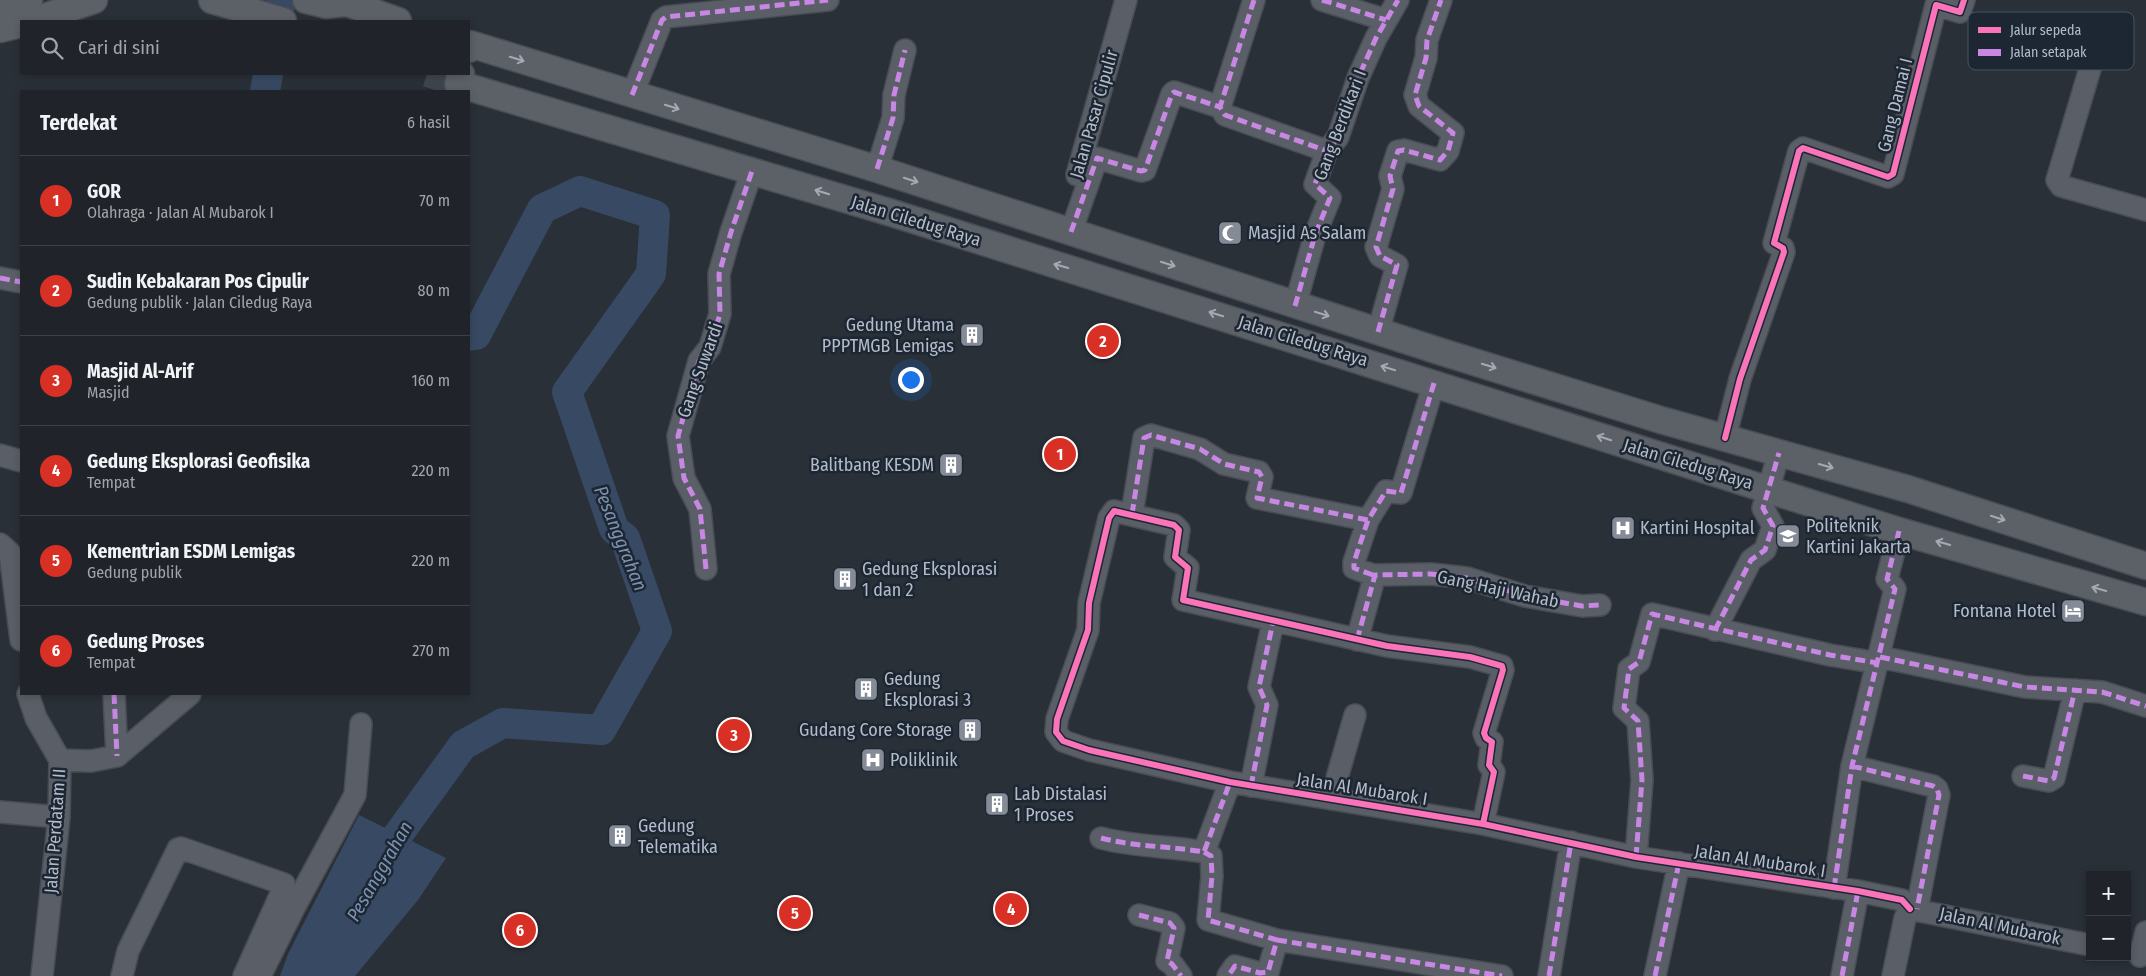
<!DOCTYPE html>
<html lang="id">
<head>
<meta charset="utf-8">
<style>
  body { margin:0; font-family:"Fira Sans Condensed",sans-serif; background:#2d3036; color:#f1f3f6 }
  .controls { position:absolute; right:15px; bottom:15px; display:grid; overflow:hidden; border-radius:0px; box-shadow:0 2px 8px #0003 }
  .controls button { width:45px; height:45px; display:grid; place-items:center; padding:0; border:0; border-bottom:1px solid #3d4147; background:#20242a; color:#f1f3f6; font:25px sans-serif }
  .you { position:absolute; left:910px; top:379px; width:18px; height:18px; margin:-12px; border:4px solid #fff; border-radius:50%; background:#1a73e8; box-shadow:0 0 0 8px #1a73e833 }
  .badge { display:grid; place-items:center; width:32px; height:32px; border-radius:50%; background:#d93025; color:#fff; font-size:16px; font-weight:700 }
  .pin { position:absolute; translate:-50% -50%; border:2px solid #fff; box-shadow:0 1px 5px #0006 }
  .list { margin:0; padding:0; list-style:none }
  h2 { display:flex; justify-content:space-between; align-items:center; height:65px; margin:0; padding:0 20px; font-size:21px }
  h2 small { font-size:16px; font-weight:400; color:#a2a4a8 }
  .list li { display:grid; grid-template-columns:32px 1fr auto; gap:15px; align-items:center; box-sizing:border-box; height:90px; padding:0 20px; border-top:1px solid #3d4147 }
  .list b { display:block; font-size:19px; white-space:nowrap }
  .list p { margin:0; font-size:16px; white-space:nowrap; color:#a2a4a8 }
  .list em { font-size:16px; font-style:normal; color:#a2a4a8 }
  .icon { flex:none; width:28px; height:28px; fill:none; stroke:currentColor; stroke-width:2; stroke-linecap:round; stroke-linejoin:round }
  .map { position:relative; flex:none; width:2146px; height:976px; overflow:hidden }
  .search { position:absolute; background:#20242a; box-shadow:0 2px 8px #0003; left:20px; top:20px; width:450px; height:55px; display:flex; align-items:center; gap:12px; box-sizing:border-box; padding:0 18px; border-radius:0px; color:#a2a4a8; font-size:19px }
  .panel { position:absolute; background:#20242a; box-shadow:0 2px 8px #0003; left:20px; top:90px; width:450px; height:605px; border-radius:0px }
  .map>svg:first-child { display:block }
  .water { fill:#384963 }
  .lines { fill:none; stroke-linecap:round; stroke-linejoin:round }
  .river { stroke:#384963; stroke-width:30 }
  .major-tunnel { stroke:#3f454e; stroke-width:26; stroke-dasharray:26 13; stroke-linecap:butt }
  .minor-casing { stroke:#484c53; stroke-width:24 }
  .major-casing { stroke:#484c55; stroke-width:29 }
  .minor { stroke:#5a5e66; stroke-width:21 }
  .major { stroke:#5c6168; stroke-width:26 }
  .quiet { stroke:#c787e3; stroke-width:5; stroke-dasharray:10 5; stroke-linecap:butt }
  .cycleway-casing { stroke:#1d2633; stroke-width:9 }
  .cycleway { stroke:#fb73b8; stroke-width:6 }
  .oneway { stroke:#a2aab6 }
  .labels { text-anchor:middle; stroke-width:5; stroke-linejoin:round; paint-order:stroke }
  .street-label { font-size:18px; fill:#b4bcc9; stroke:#1d2633 }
  .poi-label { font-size:18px; fill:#b4bcc9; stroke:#1d2633; text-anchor:start }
  .water-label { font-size:19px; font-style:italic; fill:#7c92b1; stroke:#1d2633 }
  .key { fill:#1d2633; stroke:#4a5360; stroke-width:1 }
  .key-label { font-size:14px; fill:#b4bcc9 }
</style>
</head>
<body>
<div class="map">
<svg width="2146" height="976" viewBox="0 0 2146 976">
  <rect width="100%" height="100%" fill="#2a3038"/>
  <!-- water -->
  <path class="water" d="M359,815L446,858L418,900L355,976H280L288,954Z"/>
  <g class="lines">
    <!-- river -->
    <path class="river" d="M277,21L281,0
      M265,91L268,74
      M377,870L395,839L463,745L503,723L601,730L657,631L625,538L614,529L567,392L651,274L655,215L580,191L542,209L476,335L469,336"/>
    <!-- major-tunnel -->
    <path class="major-tunnel" d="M427,74L458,84"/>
    <defs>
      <path id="minor" d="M1254,0L1220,107L1225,115L1327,151
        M1322,0L1386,20
        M2095,52L2057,180L2061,186L2068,188L2146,210
        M632,95L662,20L666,17L828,0
        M877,169L893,118L894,95L905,50
        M1077,175L1126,0
        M1071,232L1097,158L1141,171L1145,170L1172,94L1174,92L1220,107
        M0,278L21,282
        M1295,306L1315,235L1330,198L1315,184L1327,151L1338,137L1358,78L1376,38L1398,0
        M1378,332L1397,265L1380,256L1376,247L1393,189L1390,176L1398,151L1404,150L1440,160L1448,151L1453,133L1419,106L1415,95L1426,58L1427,40L1441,0
        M1725,438L1740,379L1784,252L1783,248L1774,243L1799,151L1803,148L1888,177L1893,174L1936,5L1960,12L1964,0
        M0,455L21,461
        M1132,514L1144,438L1151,435L1200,449L1224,464L1259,472L1262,477L1257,498L1368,520
        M0,544L10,553L21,640
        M706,569L700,509L684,478L678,436L699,361L710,347L720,314L719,274L731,232L752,171
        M1373,575L1354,568V562L1368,520L1386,491L1401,493L1434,383
        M1715,630L1751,560L1765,550L1773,526L1763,508L1779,453
        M1357,640L1375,575L1431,574L1467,578L1525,596L1582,606L1600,605
        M1880,657L2025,687L2102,692L2146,706
        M28,694L36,718L60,760L59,817L42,976
        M114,694L117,756
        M60,760L91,761L117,756L190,694
        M1852,766L1933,786L1937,789L1939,795L1917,909
        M2023,776L2049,781L2054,778L2075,690
        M1251,786L1267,705L1259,687L1273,622
        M1331,799L1355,715
        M0,812L59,817
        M1483,824L1494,772L1489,765L1492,742L1486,738L1484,733L1503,670L1502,666L1470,657L1387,646L1183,600L1188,568L1175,557L1179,530L1174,525L1114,511L1109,518L1089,603L1088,630L1057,719L1056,732L1063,741L1089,750L1230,782L1483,824L1636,857L1858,891L1902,900L1910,909
        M1101,838C1135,847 1170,846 1204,852L1230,782
        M1204,852L1211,856L1212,876L1208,920L1277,940L1268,972L1260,973L1235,966L1228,976
        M1636,857L1642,780L1638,721L1624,708L1629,669L1639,662L1652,614L1830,655L1878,663
        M1834,888L1852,766L1895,589L1887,579L1899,531
        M1910,909L2090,945
        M1139,915L1170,923L1174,928L1167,961L1172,964L1181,976
        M1277,940L1502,976
        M2140,956L2146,932
        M122,976L128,951L178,849L181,848L284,884V887L244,976
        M260,976L295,906L355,795L361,724
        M1549,976L1571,842
        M1655,976L1679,863
        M1842,976L1858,891
        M1893,976L1905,918L1910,909"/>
      <path id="major" d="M212,0L283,21
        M306,0L326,5L344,3
        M339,0L398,21
        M0,6L29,0
        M33,21L94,0
        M0,29L21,24
        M469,49L470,44L877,169L1442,352L1661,420L1908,489L2146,566
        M461,74L458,84L892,213L1899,531L2146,602"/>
    </defs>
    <!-- minor casing -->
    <use href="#minor" class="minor-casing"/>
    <!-- major casing -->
    <use href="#major" class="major-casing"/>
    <!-- minor -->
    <use href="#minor" class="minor"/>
    <!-- major -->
    <use href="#major" class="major"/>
    <!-- quiet -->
    <path class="quiet" d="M1254,0L1220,107L1225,115L1327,151
      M1322,0L1386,20
      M632,95L662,20L666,17L828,0
      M877,169L893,118L894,95L905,50
      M1071,232L1097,158L1141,171L1145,170L1172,94L1174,92L1220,107
      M0,278L21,282
      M1295,306L1315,235L1330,198L1315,184L1327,151L1338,137L1358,78L1376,38L1398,0
      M1378,332L1397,265L1380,256L1376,247L1393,189L1390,176L1398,151L1404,150L1440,160L1448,151L1453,133L1419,106L1415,95L1426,58L1427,40L1441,0
      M1132,514L1144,438L1151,435L1200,449L1224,464L1259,472L1262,477L1257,498L1368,520
      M706,569L700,509L684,478L678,436L699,361L710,347L720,314L719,274L731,232L752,171
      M1373,575L1354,568V562L1368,520L1386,491L1401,493L1434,383
      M1715,630L1751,560L1765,550L1773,526L1763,508L1779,453
      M1357,640L1375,575L1431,574L1467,578L1525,596L1582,606L1600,605
      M1880,657L2025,687L2102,692L2146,706
      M114,694L117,756
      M1852,766L1933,786L1937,789L1939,795L1917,909
      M2023,776L2049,781L2054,778L2075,690
      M1251,786L1267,705L1259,687L1273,622
      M1101,838C1135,847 1170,846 1204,852L1230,782
      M1204,852L1211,856L1212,876L1208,920L1277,940L1268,972L1260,973L1235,966L1228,976
      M1636,857L1642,780L1638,721L1624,708L1629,669L1639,662L1652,614L1830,655L1878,663
      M1834,888L1852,766L1895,589L1887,579L1899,531
      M1139,915L1170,923L1174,928L1167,961L1172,964L1181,976
      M1277,940L1502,976
      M1549,976L1571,842
      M1655,976L1679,863
      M1842,976L1858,891"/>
    <defs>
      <path id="cycleway" d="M1725,438L1740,379L1784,252L1783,248L1774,243L1799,151L1803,148L1888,177L1893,174L1936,5L1960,12L1964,0
        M1483,824L1494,772L1489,765L1492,742L1486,738L1484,733L1503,670L1502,666L1470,657L1387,646L1183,600L1188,568L1175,557L1179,530L1174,525L1114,511L1109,518L1089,603L1088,630L1057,719L1056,732L1063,741L1089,750L1230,782L1483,824L1636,857L1858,891L1902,900L1910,909"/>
    </defs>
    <!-- cycleway casing -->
    <use href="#cycleway" class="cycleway-casing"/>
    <!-- cycleway -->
    <use href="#cycleway" class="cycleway"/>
  </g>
  <!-- one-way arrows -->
  <defs><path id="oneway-shaft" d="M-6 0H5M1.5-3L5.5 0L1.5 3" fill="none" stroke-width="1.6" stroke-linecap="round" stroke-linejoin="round" transform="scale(1.25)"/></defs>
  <g class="oneway">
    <use href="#oneway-shaft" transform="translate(517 59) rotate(17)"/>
    <use href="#oneway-shaft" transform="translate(672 107) rotate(17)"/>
    <use href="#oneway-shaft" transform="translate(911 180) rotate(18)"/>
    <use href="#oneway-shaft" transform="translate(822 192) rotate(-163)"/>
    <use href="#oneway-shaft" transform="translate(1168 264) rotate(18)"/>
    <use href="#oneway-shaft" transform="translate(1061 266) rotate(-164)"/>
    <use href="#oneway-shaft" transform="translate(1216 314) rotate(-163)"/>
    <use href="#oneway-shaft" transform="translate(1322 314) rotate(17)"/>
    <use href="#oneway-shaft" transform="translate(1489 366) rotate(17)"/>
    <use href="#oneway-shaft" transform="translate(1388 368) rotate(-163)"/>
    <use href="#oneway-shaft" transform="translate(1604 438) rotate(-162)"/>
    <use href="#oneway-shaft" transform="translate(1826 466) rotate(16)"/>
    <use href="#oneway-shaft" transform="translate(1998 518) rotate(18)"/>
    <use href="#oneway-shaft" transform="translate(1943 543) rotate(-164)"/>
    <use href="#oneway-shaft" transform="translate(2099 589) rotate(-164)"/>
  </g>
  <!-- icons -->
  <defs>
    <symbol id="mosque-square" viewBox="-11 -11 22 22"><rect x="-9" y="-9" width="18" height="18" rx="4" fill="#848b96" stroke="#1d2633"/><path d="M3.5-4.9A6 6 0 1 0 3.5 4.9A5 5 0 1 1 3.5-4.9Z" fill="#fff"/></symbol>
    <symbol id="building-square" viewBox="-11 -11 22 22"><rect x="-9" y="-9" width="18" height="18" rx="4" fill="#848b96" stroke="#1d2633"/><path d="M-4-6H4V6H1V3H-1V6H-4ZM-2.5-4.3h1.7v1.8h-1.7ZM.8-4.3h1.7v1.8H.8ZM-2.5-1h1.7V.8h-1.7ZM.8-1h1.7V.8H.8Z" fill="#fff"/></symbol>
    <symbol id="hospital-square" viewBox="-11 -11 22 22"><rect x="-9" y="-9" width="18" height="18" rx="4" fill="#848b96" stroke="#1d2633"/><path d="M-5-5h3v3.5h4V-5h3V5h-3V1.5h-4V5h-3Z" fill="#fff"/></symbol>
    <symbol id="university-square" viewBox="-11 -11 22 22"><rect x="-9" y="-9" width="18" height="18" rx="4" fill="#848b96" stroke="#1d2633"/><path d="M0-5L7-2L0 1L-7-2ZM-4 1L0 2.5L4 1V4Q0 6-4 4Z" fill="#fff"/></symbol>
    <symbol id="hotel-square" viewBox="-11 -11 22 22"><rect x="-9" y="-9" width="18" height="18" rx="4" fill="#848b96" stroke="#1d2633"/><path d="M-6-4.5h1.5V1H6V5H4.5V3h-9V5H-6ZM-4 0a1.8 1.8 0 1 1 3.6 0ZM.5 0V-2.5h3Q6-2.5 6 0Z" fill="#fff"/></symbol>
  </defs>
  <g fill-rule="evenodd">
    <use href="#mosque-square" x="1216" y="219" width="28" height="28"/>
    <use href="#building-square" x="958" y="321" width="28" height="28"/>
    <use href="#building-square" x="937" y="451" width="28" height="28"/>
    <use href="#hospital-square" x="1609" y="514" width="28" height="28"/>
    <use href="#university-square" x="1774" y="522" width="28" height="28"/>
    <use href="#building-square" x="831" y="565" width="28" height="28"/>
    <use href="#hotel-square" x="2059" y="597" width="28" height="28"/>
    <use href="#building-square" x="852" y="675" width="28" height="28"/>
    <use href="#building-square" x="956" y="716" width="28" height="28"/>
    <use href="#hospital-square" x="859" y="746" width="28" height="28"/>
    <use href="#building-square" x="983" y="790" width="28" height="28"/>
    <use href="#building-square" x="606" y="822" width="28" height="28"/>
  </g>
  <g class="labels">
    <!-- street labels -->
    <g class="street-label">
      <text transform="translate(1895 105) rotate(-76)" y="6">Gang Damai I</text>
      <text transform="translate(1094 114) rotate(-74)" y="6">Jalan Pasar Cipulir</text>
      <text transform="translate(1340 125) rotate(-69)" y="6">Gang Berdikari I</text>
      <text transform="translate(916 221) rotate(17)" y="6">Jalan Ciledug Raya</text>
      <text transform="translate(1303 341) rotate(17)" y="6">Jalan Ciledug Raya</text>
      <text transform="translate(700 370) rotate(-70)" y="6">Gang Suwardi</text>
      <text transform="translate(1688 464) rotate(17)" y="6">Jalan Ciledug Raya</text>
      <text transform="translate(1498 589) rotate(12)" y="6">Gang Haji Wahab</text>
      <text transform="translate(1362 789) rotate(9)" y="6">Jalan Al Mubarok I</text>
      <text transform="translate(55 831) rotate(-86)" y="6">Jalan Perdatam II</text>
      <text transform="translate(1760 861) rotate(9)" y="6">Jalan Al Mubarok I</text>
      <text transform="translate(2000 926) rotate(12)" y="6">Jalan Al Mubarok</text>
    </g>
    <!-- poi labels -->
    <g class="poi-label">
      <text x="1248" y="239">Masjid As Salam</text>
      <text x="954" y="331" text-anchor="end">Gedung Utama<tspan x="954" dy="21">PPPTMGB Lemigas</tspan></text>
      <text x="934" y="471" text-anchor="end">Balitbang KESDM</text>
      <text x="1806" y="532">Politeknik<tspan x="1806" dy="21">Kartini Jakarta</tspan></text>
      <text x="1640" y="534">Kartini Hospital</text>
      <text x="862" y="575">Gedung Eksplorasi<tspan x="862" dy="21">1 dan 2</tspan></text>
      <text x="2056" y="617" text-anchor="end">Fontana Hotel</text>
      <text x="884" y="685">Gedung<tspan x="884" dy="21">Eksplorasi 3</tspan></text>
      <text x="952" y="736" text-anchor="end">Gudang Core Storage</text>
      <text x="890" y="766">Poliklinik</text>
      <text x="1014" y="800">Lab Distalasi<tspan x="1014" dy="21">1 Proses</tspan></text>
      <text x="638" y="832">Gedung<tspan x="638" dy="21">Telematika</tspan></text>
    </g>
    <!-- water labels -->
    <g class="water-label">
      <text transform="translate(621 538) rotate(68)" y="7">Pesanggrahan</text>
      <text transform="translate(379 871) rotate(-60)" y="7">Pesanggrahan</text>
    </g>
  </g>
  <!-- legend -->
  <rect x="1968" y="12" width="166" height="58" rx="8" class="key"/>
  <rect x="1978" y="27" width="23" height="6" fill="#fb73b8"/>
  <rect x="1978" y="49" width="23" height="7" fill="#c787e3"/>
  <g class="key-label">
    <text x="2010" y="35">Jalur sepeda</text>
    <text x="2010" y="57">Jalan setapak</text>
  </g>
</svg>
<div class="controls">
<button>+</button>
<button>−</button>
</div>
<div class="you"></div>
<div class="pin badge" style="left:1060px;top:454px">1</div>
<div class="pin badge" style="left:1103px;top:341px">2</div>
<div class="pin badge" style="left:734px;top:735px">3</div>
<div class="pin badge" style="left:1011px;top:909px">4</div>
<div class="pin badge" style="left:795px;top:913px">5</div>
<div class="pin badge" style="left:520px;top:930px">6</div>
<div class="search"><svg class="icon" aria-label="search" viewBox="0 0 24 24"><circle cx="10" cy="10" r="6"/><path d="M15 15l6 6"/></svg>Cari di sini</div>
<section class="panel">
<h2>Terdekat<small>6 hasil</small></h2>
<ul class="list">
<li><span class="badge">1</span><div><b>GOR</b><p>Olahraga · Jalan Al Mubarok I</p></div><em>70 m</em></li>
<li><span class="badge">2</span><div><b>Sudin Kebakaran Pos Cipulir</b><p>Gedung publik · Jalan Ciledug Raya</p></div><em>80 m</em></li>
<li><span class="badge">3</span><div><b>Masjid Al-Arif</b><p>Masjid</p></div><em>160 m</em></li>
<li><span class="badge">4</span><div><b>Gedung Eksplorasi Geofisika</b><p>Tempat</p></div><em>220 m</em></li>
<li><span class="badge">5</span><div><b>Kementrian ESDM Lemigas</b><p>Gedung publik</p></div><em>220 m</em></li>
<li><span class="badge">6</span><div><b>Gedung Proses</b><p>Tempat</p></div><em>270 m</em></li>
</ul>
</section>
</div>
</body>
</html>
